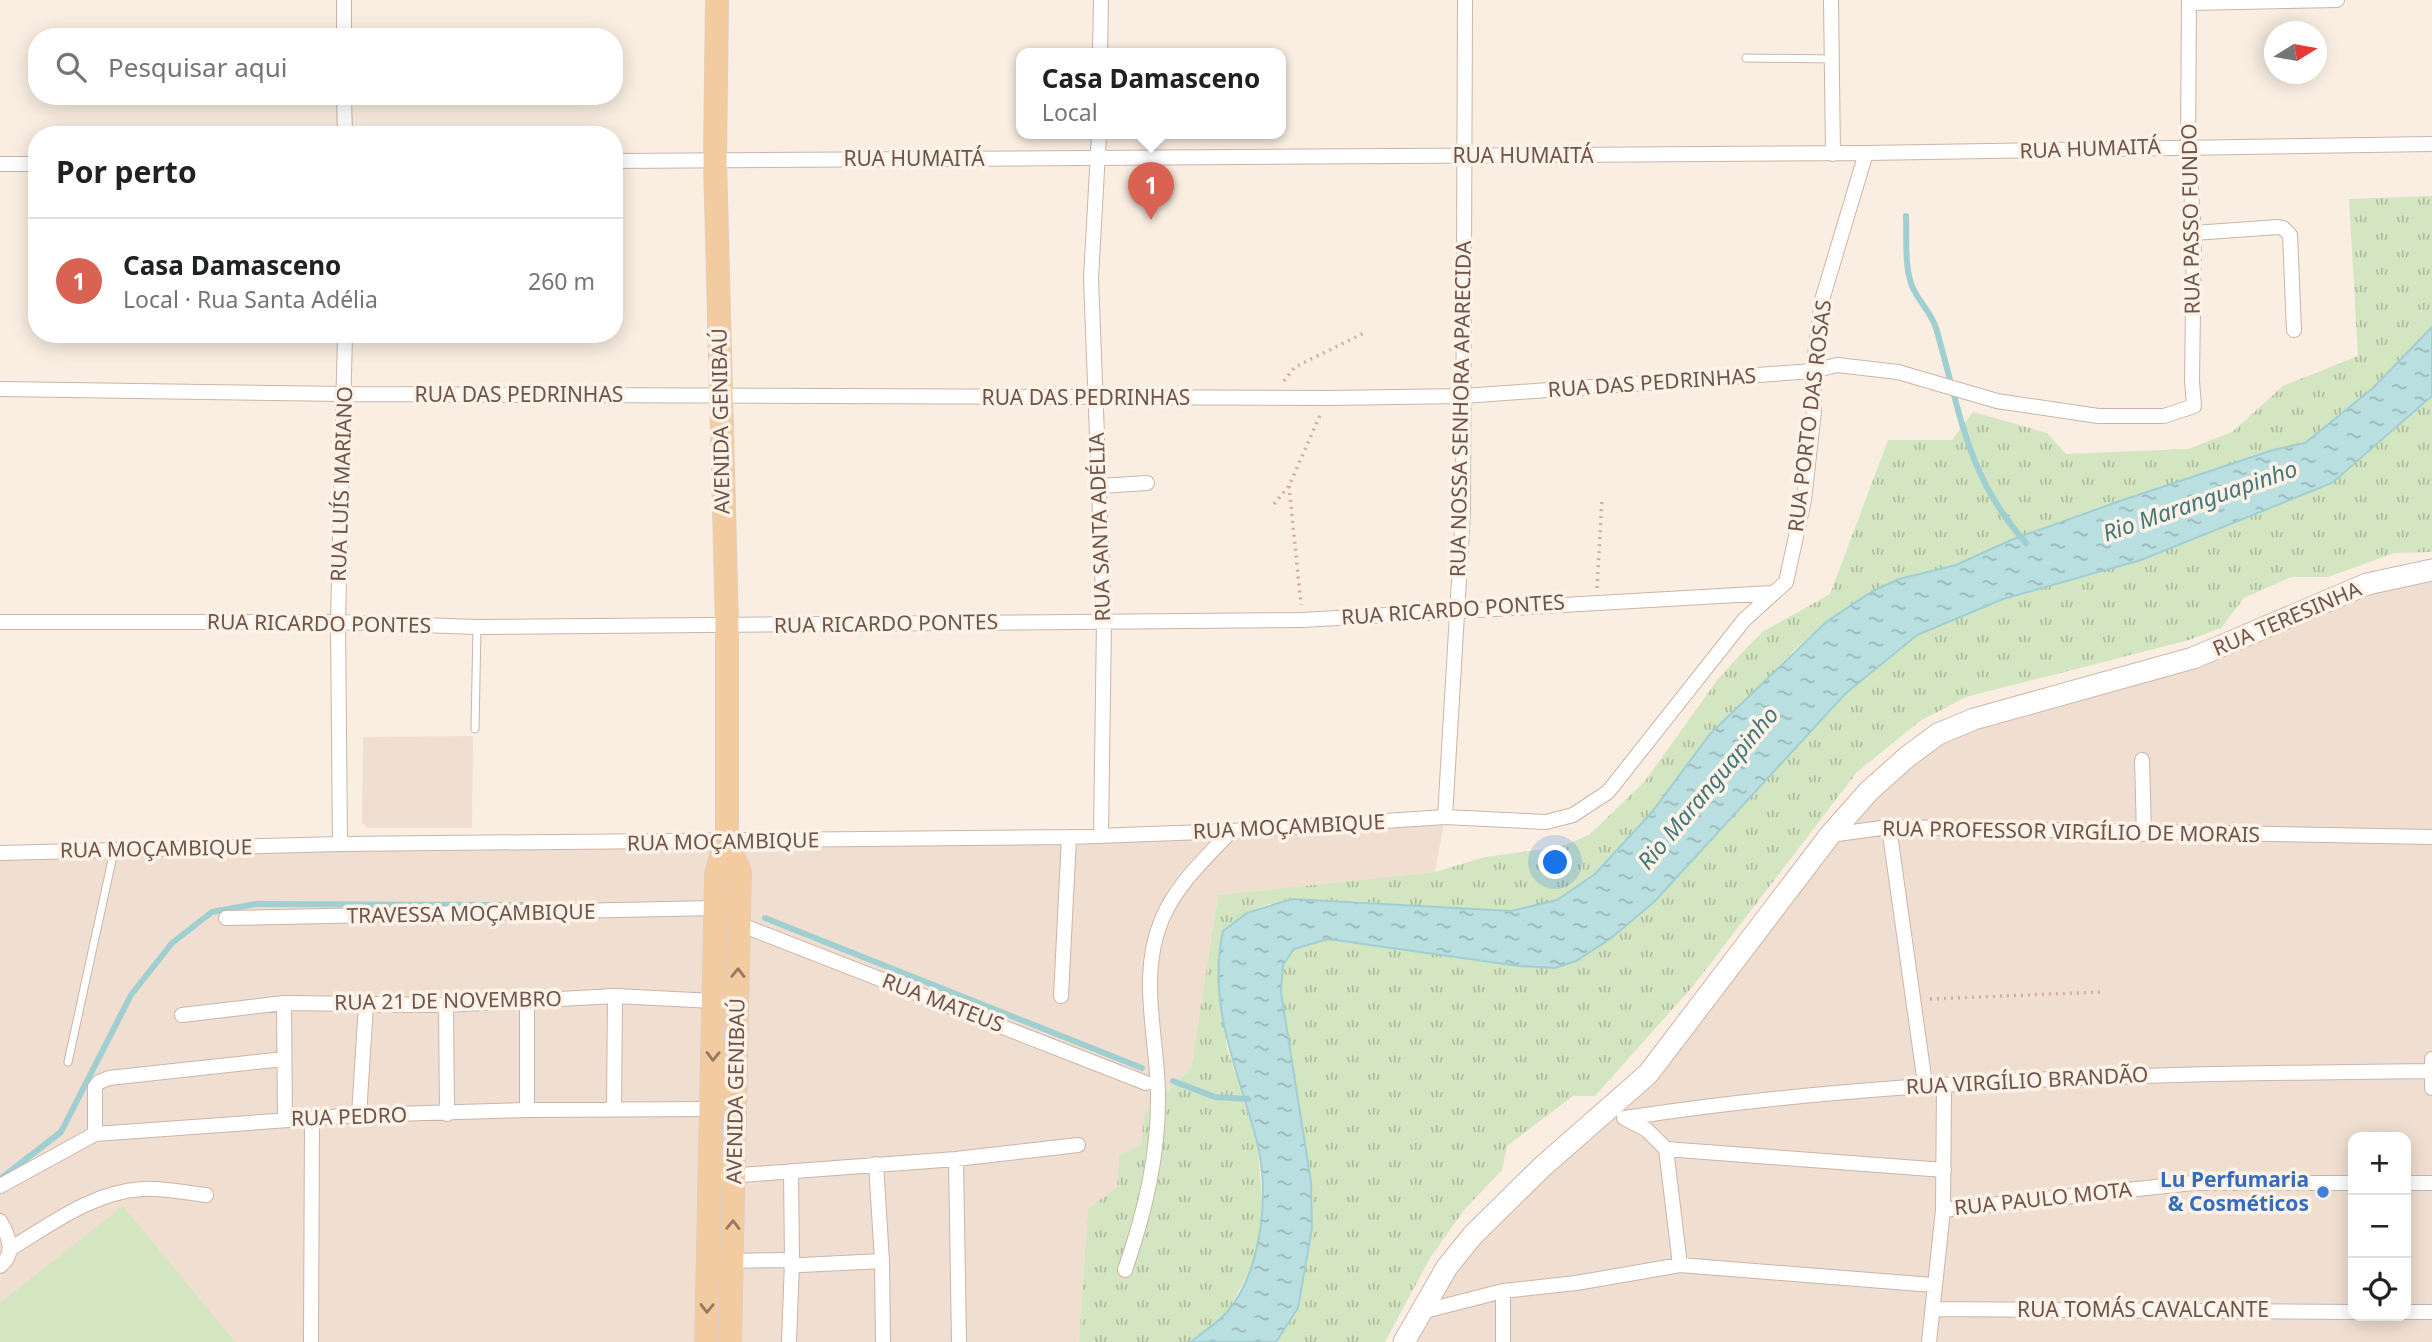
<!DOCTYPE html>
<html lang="pt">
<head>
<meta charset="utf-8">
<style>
  body { margin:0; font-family:"Noto Sans",sans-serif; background:#f2f2f2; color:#202124 }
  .controls { position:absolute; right:21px; bottom:21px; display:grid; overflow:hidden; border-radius:14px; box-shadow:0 4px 18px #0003 }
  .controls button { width:63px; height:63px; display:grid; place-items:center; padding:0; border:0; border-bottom:2px solid #e0e0e0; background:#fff; color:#202124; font:35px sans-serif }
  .compass { position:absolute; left:2264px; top:21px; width:63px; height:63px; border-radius:50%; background:#fff; box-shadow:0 4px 18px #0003; rotate:79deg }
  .you { position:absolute; left:1556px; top:863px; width:24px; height:24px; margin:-18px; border:5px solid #fff; border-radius:50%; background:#1a73e8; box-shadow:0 0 0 10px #1a73e833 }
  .badge { display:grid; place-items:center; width:46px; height:46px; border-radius:50%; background:#d96252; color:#fff; font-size:23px; font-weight:700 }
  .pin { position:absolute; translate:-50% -58px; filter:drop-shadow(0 2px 4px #0008) }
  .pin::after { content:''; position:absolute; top:37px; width:24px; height:21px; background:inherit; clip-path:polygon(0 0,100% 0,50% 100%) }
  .popup { position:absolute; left:1016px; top:48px; width:270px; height:91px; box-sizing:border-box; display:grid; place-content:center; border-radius:14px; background:#fff; filter:drop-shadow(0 2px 5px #0005); font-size:23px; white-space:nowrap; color:#757577 }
  .popup b { font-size:26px; color:#202124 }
  .popup::after { content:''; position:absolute; left:50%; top:100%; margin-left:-14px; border:14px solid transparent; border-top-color:#fff }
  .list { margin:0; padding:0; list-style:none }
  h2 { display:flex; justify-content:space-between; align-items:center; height:91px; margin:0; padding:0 28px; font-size:30px }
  h2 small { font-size:23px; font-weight:400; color:#757577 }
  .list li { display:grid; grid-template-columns:46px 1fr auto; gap:21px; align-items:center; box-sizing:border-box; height:126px; padding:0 28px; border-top:2px solid #e0e0e0 }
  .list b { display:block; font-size:26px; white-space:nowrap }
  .list p { margin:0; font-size:23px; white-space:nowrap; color:#757577 }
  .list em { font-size:23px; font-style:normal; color:#757577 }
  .icon { flex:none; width:38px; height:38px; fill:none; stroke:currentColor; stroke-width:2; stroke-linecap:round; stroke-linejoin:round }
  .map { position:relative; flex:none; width:2432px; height:1342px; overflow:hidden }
  .search { position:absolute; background:#fff; box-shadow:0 4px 18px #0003; left:28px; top:28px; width:595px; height:77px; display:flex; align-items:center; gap:18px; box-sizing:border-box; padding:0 24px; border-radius:28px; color:#757577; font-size:26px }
  .panel { position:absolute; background:#fff; box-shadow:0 4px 18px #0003; left:28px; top:126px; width:595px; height:217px; border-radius:28px }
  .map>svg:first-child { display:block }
  .residential { fill:#f0dfd1; fill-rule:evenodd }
  .grass { fill:url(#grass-tufts) }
  .pitch { fill:#d4e5c2 }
  .water { fill:url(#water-ripples); stroke:#a0cfd2; stroke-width:2 }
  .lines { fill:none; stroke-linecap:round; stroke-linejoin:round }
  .stream { stroke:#a0cfd2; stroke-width:6 }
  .service-casing { stroke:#c9b5aa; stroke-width:9 }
  .minor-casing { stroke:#c9b5aa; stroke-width:16 }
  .secondary-casing { stroke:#ceb6ab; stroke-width:23 }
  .primary-casing { stroke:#d7cfcd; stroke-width:24 }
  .path { stroke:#d1aea0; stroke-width:3.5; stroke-dasharray:2 5; stroke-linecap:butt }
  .service { stroke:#fff; stroke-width:7 }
  .minor { stroke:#fff; stroke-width:14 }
  .secondary { stroke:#fff; stroke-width:21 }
  .primary { stroke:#f3cba0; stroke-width:23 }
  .oneway { stroke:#977864 }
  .shop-dot { fill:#3f7fe0; stroke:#fdf2e8; stroke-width:2.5 }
  .labels { text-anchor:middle; stroke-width:7; stroke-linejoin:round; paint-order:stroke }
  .street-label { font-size:21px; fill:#6f544b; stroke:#fdf2e8 }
  .shop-label { font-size:21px; font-weight:bold; fill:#366cbe; stroke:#fdf2e8; text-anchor:end }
  .water-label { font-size:23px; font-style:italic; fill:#44777a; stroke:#fdf2e8 }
</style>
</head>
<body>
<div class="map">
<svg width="2432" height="1342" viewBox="0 0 2432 1342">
  <defs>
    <pattern id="grass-tufts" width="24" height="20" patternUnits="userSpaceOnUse" patternTransform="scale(1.75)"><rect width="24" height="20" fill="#d4e5c2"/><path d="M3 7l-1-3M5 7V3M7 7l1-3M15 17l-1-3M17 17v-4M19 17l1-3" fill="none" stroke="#b0bca0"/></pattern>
    <pattern id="water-ripples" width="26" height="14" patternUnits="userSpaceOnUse" patternTransform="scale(1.75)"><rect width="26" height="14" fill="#b9dfe1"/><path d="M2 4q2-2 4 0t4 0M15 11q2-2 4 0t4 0" fill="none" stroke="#9bb7b8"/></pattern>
  </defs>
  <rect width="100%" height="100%" fill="#faeee2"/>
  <!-- residential -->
  <path class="residential" d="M2432,570V1342H1404L1447,1267L1648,1074L1830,835L1938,734ZM2353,1137H2406V1316H2353Z
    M473,736L472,828H368L362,823L363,737Z
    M1445,817L1435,872L1218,895L1191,1068L1144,1114L1141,1146L1119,1155L1117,1187L1088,1209L1079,1342H0V853L727,842Z"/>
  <!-- grass -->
  <path class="grass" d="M2432,196V327C2404,357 2340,429 2304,443C2295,447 2283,448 2273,450L2011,540L1956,565L1899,579L1873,591L1826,622L1794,650L1692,759L1652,812L1595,874L1557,900L1511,911L1349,901L1269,904L1247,913L1223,931L1226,1045L1257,1141L1262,1200L1257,1257L1228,1311L1191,1342H1079L1088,1209L1117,1187L1119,1155L1141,1145L1144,1114L1191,1068L1218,895L1435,872L1485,857L1560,847L1589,835L1645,781L1718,679L1749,645L1764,631L1830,594L1888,440H1952L1973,412L2047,433L2066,454L2188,449L2232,432L2283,386L2358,356L2349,199Z
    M2432,396V552L2394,553L2328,577H2291L2244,598L2221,628L2189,640L1966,697L1920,721L1857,772L1694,985L1595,1096H1573L1507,1146L1502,1170L1464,1210L1430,1258L1385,1342H1276L1298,1308L1292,1063L1281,992L1283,965L1294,949L1328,939L1519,966L1536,968L1576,961L1610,939L1654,902L1846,693L1917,635L2386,437Z"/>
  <!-- pitch -->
  <path class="pitch" d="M123,1206L235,1342H0V1303Z"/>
  <!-- water -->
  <path class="water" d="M2432,327V396L2332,483L2141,560L2003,599L1917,635L1846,693L1654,902L1610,939L1576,961L1555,968L1519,966L1328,939L1294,949L1283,965L1281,992L1311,1182L1312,1228L1298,1308L1276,1342H1191C1202,1332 1218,1323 1228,1311C1263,1268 1270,1191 1256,1138C1237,1068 1207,1005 1223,931L1247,913L1292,899L1511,911L1557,900L1595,874L1652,812L1710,734L1826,622L1873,591L1899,579L1956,565L2011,540L2120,501L2273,450L2305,443L2373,388Z"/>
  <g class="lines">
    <!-- stream -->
    <path class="stream" d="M1906,216C1907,238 1904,265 1912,286C1918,301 1931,312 1936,328C1960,410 1966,476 2026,543
      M765,918L1142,1068
      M1173,1081L1215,1097L1248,1099
      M0,1179L61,1132L131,995L172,943L212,912L255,904L530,905"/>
    <defs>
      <path id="service" d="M1746,58L1833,59
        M475,729L477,627
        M68,1062L114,851"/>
      <path id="minor" d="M344,0V37
        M1831,0L1833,154
        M2189,3L2337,0
        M1100,54L1101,0
        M344,96L345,135
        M1099,134L1091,278L1104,621L1101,836
        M614,161L1866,153L2432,144
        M0,164H37
        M2194,233L2278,227L2283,228L2290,235L2294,330
        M0,389L345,394L1328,398L1464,396L1813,371L1837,365L1898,372L1997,401L2098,416H2164L2194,406L2192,381L2194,233L2188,146L2189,0
        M1100,486L1147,483
        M0,622H338L477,627L1302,620L1772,593
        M2142,760L2144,834
        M1445,817L1463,512L1465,0
        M1889,827L1925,1084
        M1830,835L1889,827L2432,837
        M340,844L338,622L345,334
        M0,853L340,844L1069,837L1231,831L1445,817L1546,822L1573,815L1608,792L1744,620L1786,582L1804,500L1814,411L1813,371L1822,300L1866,153
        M226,918L715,908
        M739,924L1146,1083
        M1061,996L1069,837
        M527,1000V1110
        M284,1003L285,1119
        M446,1005L447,1114
        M182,1015L284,1003L446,1005L615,996L714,1001
        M2432,1059V1088
        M614,1108L615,996
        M359,1115L366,1005
        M1624,1118L1647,1130L1666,1149L1680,1265
        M1625,1118C1891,1077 2163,1074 2432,1071
        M95,1134V1087L99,1082L109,1078L284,1059
        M1666,1149L1944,1170
        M956,1159L959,1342
        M876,1164L882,1261L883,1342
        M728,1176L956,1159L1078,1145
        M2406,1183H2432
        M0,1186L95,1134L359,1115L527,1110L712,1109
        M1943,1210L2193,1183H2353
        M0,1221C9,1236 16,1254 0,1266
        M10,1249C51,1224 93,1192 142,1189C162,1187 185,1193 206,1195
        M732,1261L783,1260L801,1265L882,1261
        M1125,1270C1145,1212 1159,1154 1158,1093C1157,1034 1138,976 1162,919C1177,884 1205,859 1231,831
        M1933,1309L2353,1312
        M1421,1312L1503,1291L1576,1283L1680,1265L1933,1285
        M2406,1312H2432
        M311,1342L312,1119
        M789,1342L792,1261L791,1171
        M1503,1342V1291
        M1929,1342L1943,1210L1944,1086"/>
      <path id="secondary" d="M1404,1342L1447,1267L1473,1235L1542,1167L1648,1074L1830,835L1869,791L1907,757L1938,734L1974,719L2193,658L2367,584L2432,570"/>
      <path id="primary" d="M727,842L740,872L730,1342
        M706,1342L716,874L727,836V626L715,160L717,0"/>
    </defs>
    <!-- service casing -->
    <use href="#service" class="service-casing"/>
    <!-- minor casing -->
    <use href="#minor" class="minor-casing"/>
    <!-- secondary casing -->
    <use href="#secondary" class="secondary-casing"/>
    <!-- primary casing -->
    <use href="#primary" class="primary-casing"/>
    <!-- path -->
    <path class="path" d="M1284,381L1295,367L1364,333
      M1289,486L1301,605
      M1274,504L1289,486L1321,413
      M1597,588L1602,500
      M1930,999L2100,992"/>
    <!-- service -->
    <use href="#service" class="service"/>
    <!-- minor -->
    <use href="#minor" class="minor"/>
    <!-- secondary -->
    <use href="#secondary" class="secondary"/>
    <!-- primary -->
    <use href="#primary" class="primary"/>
  </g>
  <!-- one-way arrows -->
  <defs><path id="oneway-chevron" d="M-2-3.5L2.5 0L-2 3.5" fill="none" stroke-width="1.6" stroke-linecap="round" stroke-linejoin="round" transform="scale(1.75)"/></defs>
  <g class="oneway">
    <use href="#oneway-chevron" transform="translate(738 973) rotate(-89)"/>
    <use href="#oneway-chevron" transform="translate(713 1056) rotate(91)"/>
    <use href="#oneway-chevron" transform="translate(733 1225) rotate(-89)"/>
    <use href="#oneway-chevron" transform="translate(707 1308) rotate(91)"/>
  </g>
  <!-- markers -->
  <circle class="shop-dot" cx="2323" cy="1192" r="7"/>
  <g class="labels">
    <!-- street labels -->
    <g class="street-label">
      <text transform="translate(2090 149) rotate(-2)" y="7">RUA HUMAITÁ</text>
      <text x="1523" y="163">RUA HUMAITÁ</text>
      <text x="914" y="166">RUA HUMAITÁ</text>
      <text transform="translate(2191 219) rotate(-91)" y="7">RUA PASSO FUNDO</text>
      <text transform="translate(1652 383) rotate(-4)" y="7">RUA DAS PEDRINHAS</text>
      <text x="519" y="402">RUA DAS PEDRINHAS</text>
      <text x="1086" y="405">RUA DAS PEDRINHAS</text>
      <text transform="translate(1461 409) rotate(-89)" y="7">RUA NOSSA SENHORA APARECIDA</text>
      <text transform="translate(1810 416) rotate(-83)" y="7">RUA PORTO DAS ROSAS</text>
      <text transform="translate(721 421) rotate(-91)" y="7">AVENIDA GENIBAÚ</text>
      <text transform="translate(342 484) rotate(-88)" y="7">RUA LUÍS MARIANO</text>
      <text transform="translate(1100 527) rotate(-92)" y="7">RUA SANTA ADÉLIA</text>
      <text transform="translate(1453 610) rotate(-4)" y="7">RUA RICARDO PONTES</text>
      <text transform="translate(2287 619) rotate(-23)" y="7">RUA TERESINHA</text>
      <text transform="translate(319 624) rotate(1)" y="7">RUA RICARDO PONTES</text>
      <text transform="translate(886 624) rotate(-1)" y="7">RUA RICARDO PONTES</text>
      <text transform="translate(1289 827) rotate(-3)" y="7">RUA MOÇAMBIQUE</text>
      <text transform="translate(2071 832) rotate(1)" y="7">RUA PROFESSOR VIRGÍLIO DE MORAIS</text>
      <text transform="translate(723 842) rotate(-1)" y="7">RUA MOÇAMBIQUE</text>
      <text transform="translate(156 849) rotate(-1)" y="7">RUA MOÇAMBIQUE</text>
      <text transform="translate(471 914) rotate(-1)" y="7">TRAVESSA MOÇAMBIQUE</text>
      <text transform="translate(448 1001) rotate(-1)" y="7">RUA 21 DE NOVEMBRO</text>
      <text transform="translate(943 1003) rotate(21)" y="7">RUA MATEUS</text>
      <text transform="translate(2027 1081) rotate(-3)" y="7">RUA VIRGÍLIO BRANDÃO</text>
      <text transform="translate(736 1091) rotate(-89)" y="7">AVENIDA GENIBAÚ</text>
      <text transform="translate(349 1117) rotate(-2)" y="7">RUA PEDRO</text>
      <text transform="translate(2043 1199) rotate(-6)" y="7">RUA PAULO MOTA</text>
      <text x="2143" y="1317">RUA TOMÁS CAVALCANTE</text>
    </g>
    <!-- shop labels -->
    <g class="shop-label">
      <text x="2309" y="1187">Lu Perfumaria<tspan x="2309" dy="24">&amp; Cosméticos</tspan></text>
    </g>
    <!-- water labels -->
    <g class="water-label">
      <text transform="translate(2200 501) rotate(-19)" y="8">Rio Maranguapinho</text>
      <text transform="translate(1708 788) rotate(-50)" y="8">Rio Maranguapinho</text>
    </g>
  </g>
</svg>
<div class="controls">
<button>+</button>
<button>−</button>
<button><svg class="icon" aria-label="locate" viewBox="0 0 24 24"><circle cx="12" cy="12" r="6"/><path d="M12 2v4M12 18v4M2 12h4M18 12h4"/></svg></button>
</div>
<svg class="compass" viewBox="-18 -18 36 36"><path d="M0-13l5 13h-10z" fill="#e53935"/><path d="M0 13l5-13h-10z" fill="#757577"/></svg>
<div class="you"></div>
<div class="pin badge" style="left:1151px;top:220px">1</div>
<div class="popup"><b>Casa Damasceno</b>Local</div>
<div class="search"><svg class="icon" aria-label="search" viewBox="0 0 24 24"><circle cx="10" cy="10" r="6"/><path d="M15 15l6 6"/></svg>Pesquisar aqui</div>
<section class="panel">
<h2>Por perto<small></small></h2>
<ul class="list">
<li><span class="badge">1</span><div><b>Casa Damasceno</b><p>Local · Rua Santa Adélia</p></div><em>260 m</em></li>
</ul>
</section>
</div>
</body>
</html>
